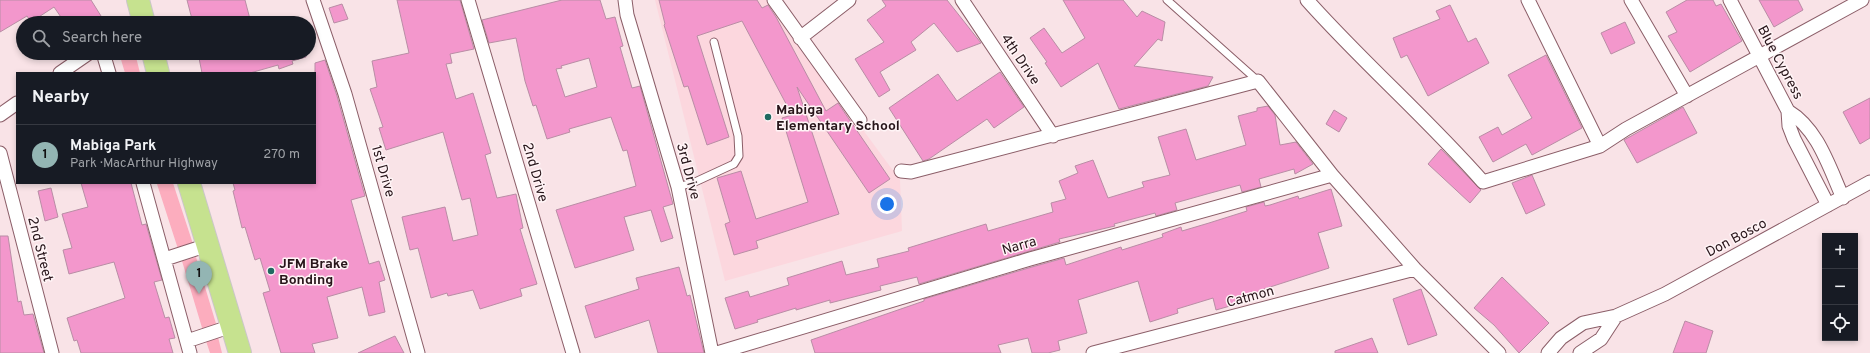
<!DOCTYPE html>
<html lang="en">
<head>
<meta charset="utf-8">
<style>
  body { margin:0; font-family:Overpass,sans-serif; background:#242831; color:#f1f3f6 }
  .controls { position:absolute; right:12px; bottom:12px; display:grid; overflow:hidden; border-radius:0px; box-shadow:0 2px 6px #0003 }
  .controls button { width:36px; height:36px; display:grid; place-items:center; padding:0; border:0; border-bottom:1px solid #363941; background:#171b24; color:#f1f3f6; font:20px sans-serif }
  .you { position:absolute; left:887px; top:204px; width:14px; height:14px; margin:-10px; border:3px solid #fff; border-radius:50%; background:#1a73e8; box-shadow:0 0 0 6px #1a73e833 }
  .badge { display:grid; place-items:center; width:26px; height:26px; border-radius:50%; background:#93b5b3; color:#111; font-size:13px; font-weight:700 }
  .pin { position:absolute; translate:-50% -33px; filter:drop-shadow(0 1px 2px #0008) }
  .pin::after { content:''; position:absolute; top:21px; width:14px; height:12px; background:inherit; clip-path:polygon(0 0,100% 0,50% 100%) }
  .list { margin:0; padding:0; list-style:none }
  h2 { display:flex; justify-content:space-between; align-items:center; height:52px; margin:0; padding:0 16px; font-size:17px }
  h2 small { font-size:13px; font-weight:400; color:#9ea1a6 }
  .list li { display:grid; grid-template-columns:26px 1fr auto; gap:12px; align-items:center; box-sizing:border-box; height:60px; padding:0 16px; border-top:1px solid #363941 }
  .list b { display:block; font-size:15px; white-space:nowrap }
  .list p { margin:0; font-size:13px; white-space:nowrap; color:#9ea1a6 }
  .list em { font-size:13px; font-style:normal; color:#9ea1a6 }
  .icon { flex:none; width:22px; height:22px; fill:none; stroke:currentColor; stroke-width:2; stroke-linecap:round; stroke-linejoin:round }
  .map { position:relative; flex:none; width:1870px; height:353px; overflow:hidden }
  .search { position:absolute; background:#171b24; box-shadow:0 2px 6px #0003; left:16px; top:16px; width:300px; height:44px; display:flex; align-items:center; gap:10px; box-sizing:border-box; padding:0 14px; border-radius:22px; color:#9ea1a6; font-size:15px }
  .panel { position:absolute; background:#171b24; box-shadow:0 2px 6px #0003; left:16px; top:72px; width:300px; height:112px; border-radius:0px }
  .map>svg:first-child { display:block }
  .built { fill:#fcd7de }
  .green { fill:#fcadbe }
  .building { fill:#f397cc; stroke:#b98da5; fill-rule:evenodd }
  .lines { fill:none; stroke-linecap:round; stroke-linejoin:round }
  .service-casing { stroke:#8b5e68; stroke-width:9 }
  .minor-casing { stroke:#8b5e68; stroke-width:15 }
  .trunk-casing { stroke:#cbc7c8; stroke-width:24 }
  .service { stroke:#fff; stroke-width:7 }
  .minor { stroke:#fff; stroke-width:13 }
  .trunk { stroke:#c6e28f; stroke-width:22 }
  .poi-dot { fill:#206961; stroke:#fff4f6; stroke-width:1.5 }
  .labels { text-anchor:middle; stroke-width:3; stroke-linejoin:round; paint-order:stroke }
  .street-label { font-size:14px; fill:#28151a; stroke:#fff4f6 }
  .poi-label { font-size:14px; font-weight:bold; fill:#28151a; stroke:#fff4f6; text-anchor:start }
</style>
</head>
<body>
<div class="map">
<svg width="1870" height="353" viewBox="0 0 1870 353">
  <rect width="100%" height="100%" fill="#f9e3e7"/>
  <!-- built -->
  <path class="built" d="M655,0H767L900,180L902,231L725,281Z"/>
  <!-- green -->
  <path class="green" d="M119,53H135L140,73H125Z
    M173,183L193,244L178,249L157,184Z
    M196,257L217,327L203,331L182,261Z
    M218,337L222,353H210L206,341Z"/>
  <!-- building -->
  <path class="building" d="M0,0H91L101,16L91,23H65L54,7L31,22L27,16L0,32Z
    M187,0H245L251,23H193Z
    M397,0H460L474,49L450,54L452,63L446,64L456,99L473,93L491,153L485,155L497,198L516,194L523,228L520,229L537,284L520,289L522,296L480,309L473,290L448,296L447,293L431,298L418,248L410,250L402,217L445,207L453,241L478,235L470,198L462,200L443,132L386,150L379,128L383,127L370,89L377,87L372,61L409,53Z
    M562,0H600L606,19L615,17L623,46L620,47L632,88L640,86L673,204L663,207L673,238L661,242L651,210L624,217L634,250L575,268L556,210L636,186L627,150L623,151L611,117L569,129L570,132L547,139L536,105L533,106L525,81L516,38L489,43L482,20ZM589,58L597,87L565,97L556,69L562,68L561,66Z
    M659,0H757L762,8L768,5L776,17L826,111L838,103L890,179L869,193L797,87L839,214L756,241L758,248L734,255L725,224L730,222L717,178L741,171L756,219L808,202L782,118L792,115L742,21L697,36L729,137L707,145L688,86L684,87L664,25L665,24Z
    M882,0H947L981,43L957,52L934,23L911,42L916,50L880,72L890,90L879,97L855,59L884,42L867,20L886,6Z
    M1063,0H1123L1137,17L1142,11L1165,22L1162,41L1158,39L1134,66L1213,77L1208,86L1119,109L1098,63L1061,87L1045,63L1047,62L1030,38L1044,28L1062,53L1085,38Z
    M1687,0H1713L1716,6L1721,4L1742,41L1690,72L1668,36L1677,32L1666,12Z
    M1759,0H1798L1803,10L1774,27Z
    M342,4L348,19L334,23L329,8Z
    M1450,5L1468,42L1476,38L1489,63L1428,96L1407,55L1401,58L1393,38L1440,19L1436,11Z
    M1625,22L1635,43L1611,54L1601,33Z
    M198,53H306V57L292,61L293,64L279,69L278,65L250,73H202Z
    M1546,55L1582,128L1532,155L1526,144L1493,162L1479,137L1498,127L1502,135L1532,118L1508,75Z
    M325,60L337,96L365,196L351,200L369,264L379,261L385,280L379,282L385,312L369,316L362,287L327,297L338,338L312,344L315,353H281L263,293L270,291L260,258L255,260L245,227L242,228L233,191L235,190L233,183H315V63Z
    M1000,72L1024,107L994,128L987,119L929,159L923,161L889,108L938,74L957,101Z
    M1870,98V138L1860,144L1843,112Z
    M1268,106L1275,115L1280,145L1296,142L1313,164L1295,174L1294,169L1259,179L1261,187L1242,192L1240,185L1207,194L1175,203L1177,210L1156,216L1155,213L1114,224L1115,226L1059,239L1060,242L919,284L917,277L880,286L881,290L830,303V300L796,310V308L757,320L758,322L735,329L725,298L748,291L750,297L789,285L787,278L842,261L846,275L879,267L877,259L909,251L908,248L986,224L988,231L1053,212L1051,203L1066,199L1059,181L1078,173L1075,166L1093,160L1108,198L1144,187L1142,182L1170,175L1158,137L1186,129L1196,160L1246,145L1238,116L1257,111V108Z
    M1683,107L1697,133L1637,163L1624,140Z
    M1334,110L1347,118L1339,132L1326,124Z
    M1441,149L1481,190L1470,203L1428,164Z
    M1532,175L1545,205L1526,214L1512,183Z
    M81,183H131L142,225L146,224L162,280L154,282L165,318L169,317L175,338L169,339L173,353H81L77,340L74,341L67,318L125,298L114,262L69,274L63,250L72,248L62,214L88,207Z
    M51,188L58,217L45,221L38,191Z
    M1331,189L1342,226L1318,233L1329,268L1264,289L1265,292L1236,301L1237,304L1216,310L1213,298L1177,309L1178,313L1150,322L1138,281L1078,300L1087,333L1058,341L1060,350L1048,353H1032L1028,338L998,345L1001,353H815L811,340L924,301V299L1032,267L1064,258L1066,265L1121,247L1122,250L1163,237L1162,234L1181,227L1182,231L1209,223L1247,211L1246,207L1264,202L1265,206L1270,205L1298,196L1299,199Z
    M0,236H8L18,302L21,301L24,315L33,314L44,353H0Z
    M679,267L687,296L690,295L704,353H658L649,320L595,338L585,306L639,289L636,278Z
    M1502,277L1549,323L1519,353L1494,325L1474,308Z
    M1421,289L1437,335L1408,345L1393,299Z
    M1685,321L1713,331L1706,353H1673Z
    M395,336L404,353H358L386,340Z
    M1372,338L1378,353H1335V351Z"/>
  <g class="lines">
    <defs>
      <path id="service" d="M1167,0L1258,81
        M678,187L695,182L734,164L739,156L738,136L714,42"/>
      <path id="minor" d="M313,0L345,94L418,353
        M468,0L573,353
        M625,0L627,15L678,187L712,353
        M774,0L860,120
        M962,0L1053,136
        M1307,0C1363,63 1427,118 1483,182L1600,146L1626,129L1862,0
        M1528,0L1600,146
        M1631,0L1687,96
        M1730,0L1788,111C1818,129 1829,167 1843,198
        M800,38L849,0
        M103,53L109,73
        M60,73L89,53
        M1788,111L1789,126L1794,139L1828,205
        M0,115L17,103
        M0,153L52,353
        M901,171L911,172L1258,81L1332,175L1415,269L1499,353
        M143,183L190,353
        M165,259L208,245
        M187,341L232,326
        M717,353L1030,259L1332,175
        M1093,353L1415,269
        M1548,353L1561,338L1583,323L1616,316L1665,294L1870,182
        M1580,353L1601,339L1616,316"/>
      <path id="trunk" d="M138,0L144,23
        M153,53L158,73
        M189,183L240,353"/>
    </defs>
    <!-- service casing -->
    <use href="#service" class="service-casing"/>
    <!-- minor casing -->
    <use href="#minor" class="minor-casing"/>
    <!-- trunk casing -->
    <use href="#trunk" class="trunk-casing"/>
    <!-- service -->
    <use href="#service" class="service"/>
    <!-- minor -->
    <use href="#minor" class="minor"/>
    <!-- trunk -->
    <use href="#trunk" class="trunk"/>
  </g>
  <!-- markers -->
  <g class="poi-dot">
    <circle cx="768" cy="117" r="4"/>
    <circle cx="271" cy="271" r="4"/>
  </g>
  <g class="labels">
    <!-- street labels -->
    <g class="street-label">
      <text transform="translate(1021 59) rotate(56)" y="5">4th Drive</text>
      <text transform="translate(1781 62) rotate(62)" y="5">Blue Cypress</text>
      <text transform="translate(384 171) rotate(74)" y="5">1st Drive</text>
      <text transform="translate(689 171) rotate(75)" y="5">3rd Drive</text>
      <text transform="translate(536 172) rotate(74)" y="5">2nd Drive</text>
      <text transform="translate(1736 237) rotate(-28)" y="5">Don Bosco</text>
      <text transform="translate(1019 245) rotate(-16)" y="5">Narra</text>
      <text transform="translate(41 249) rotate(76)" y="5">2nd Street</text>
      <text transform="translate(1250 296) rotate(-15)" y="5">Catmon</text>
    </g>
    <!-- poi labels -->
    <g class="poi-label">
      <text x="776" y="114">Mabiga<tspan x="776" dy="16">Elementary School</tspan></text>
      <text x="279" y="268">JFM Brake<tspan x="279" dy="16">Bonding</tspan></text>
    </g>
  </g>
</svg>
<div class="controls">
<button>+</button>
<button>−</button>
<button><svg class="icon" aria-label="locate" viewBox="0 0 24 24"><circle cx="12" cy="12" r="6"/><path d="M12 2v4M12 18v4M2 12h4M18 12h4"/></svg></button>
</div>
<div class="you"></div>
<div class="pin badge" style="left:199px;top:294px">1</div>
<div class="search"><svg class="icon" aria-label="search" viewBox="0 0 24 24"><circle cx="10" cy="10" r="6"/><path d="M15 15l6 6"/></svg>Search here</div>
<section class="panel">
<h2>Nearby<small></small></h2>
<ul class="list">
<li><span class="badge">1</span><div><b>Mabiga Park</b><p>Park · MacArthur Highway</p></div><em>270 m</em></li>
</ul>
</section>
</div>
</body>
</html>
